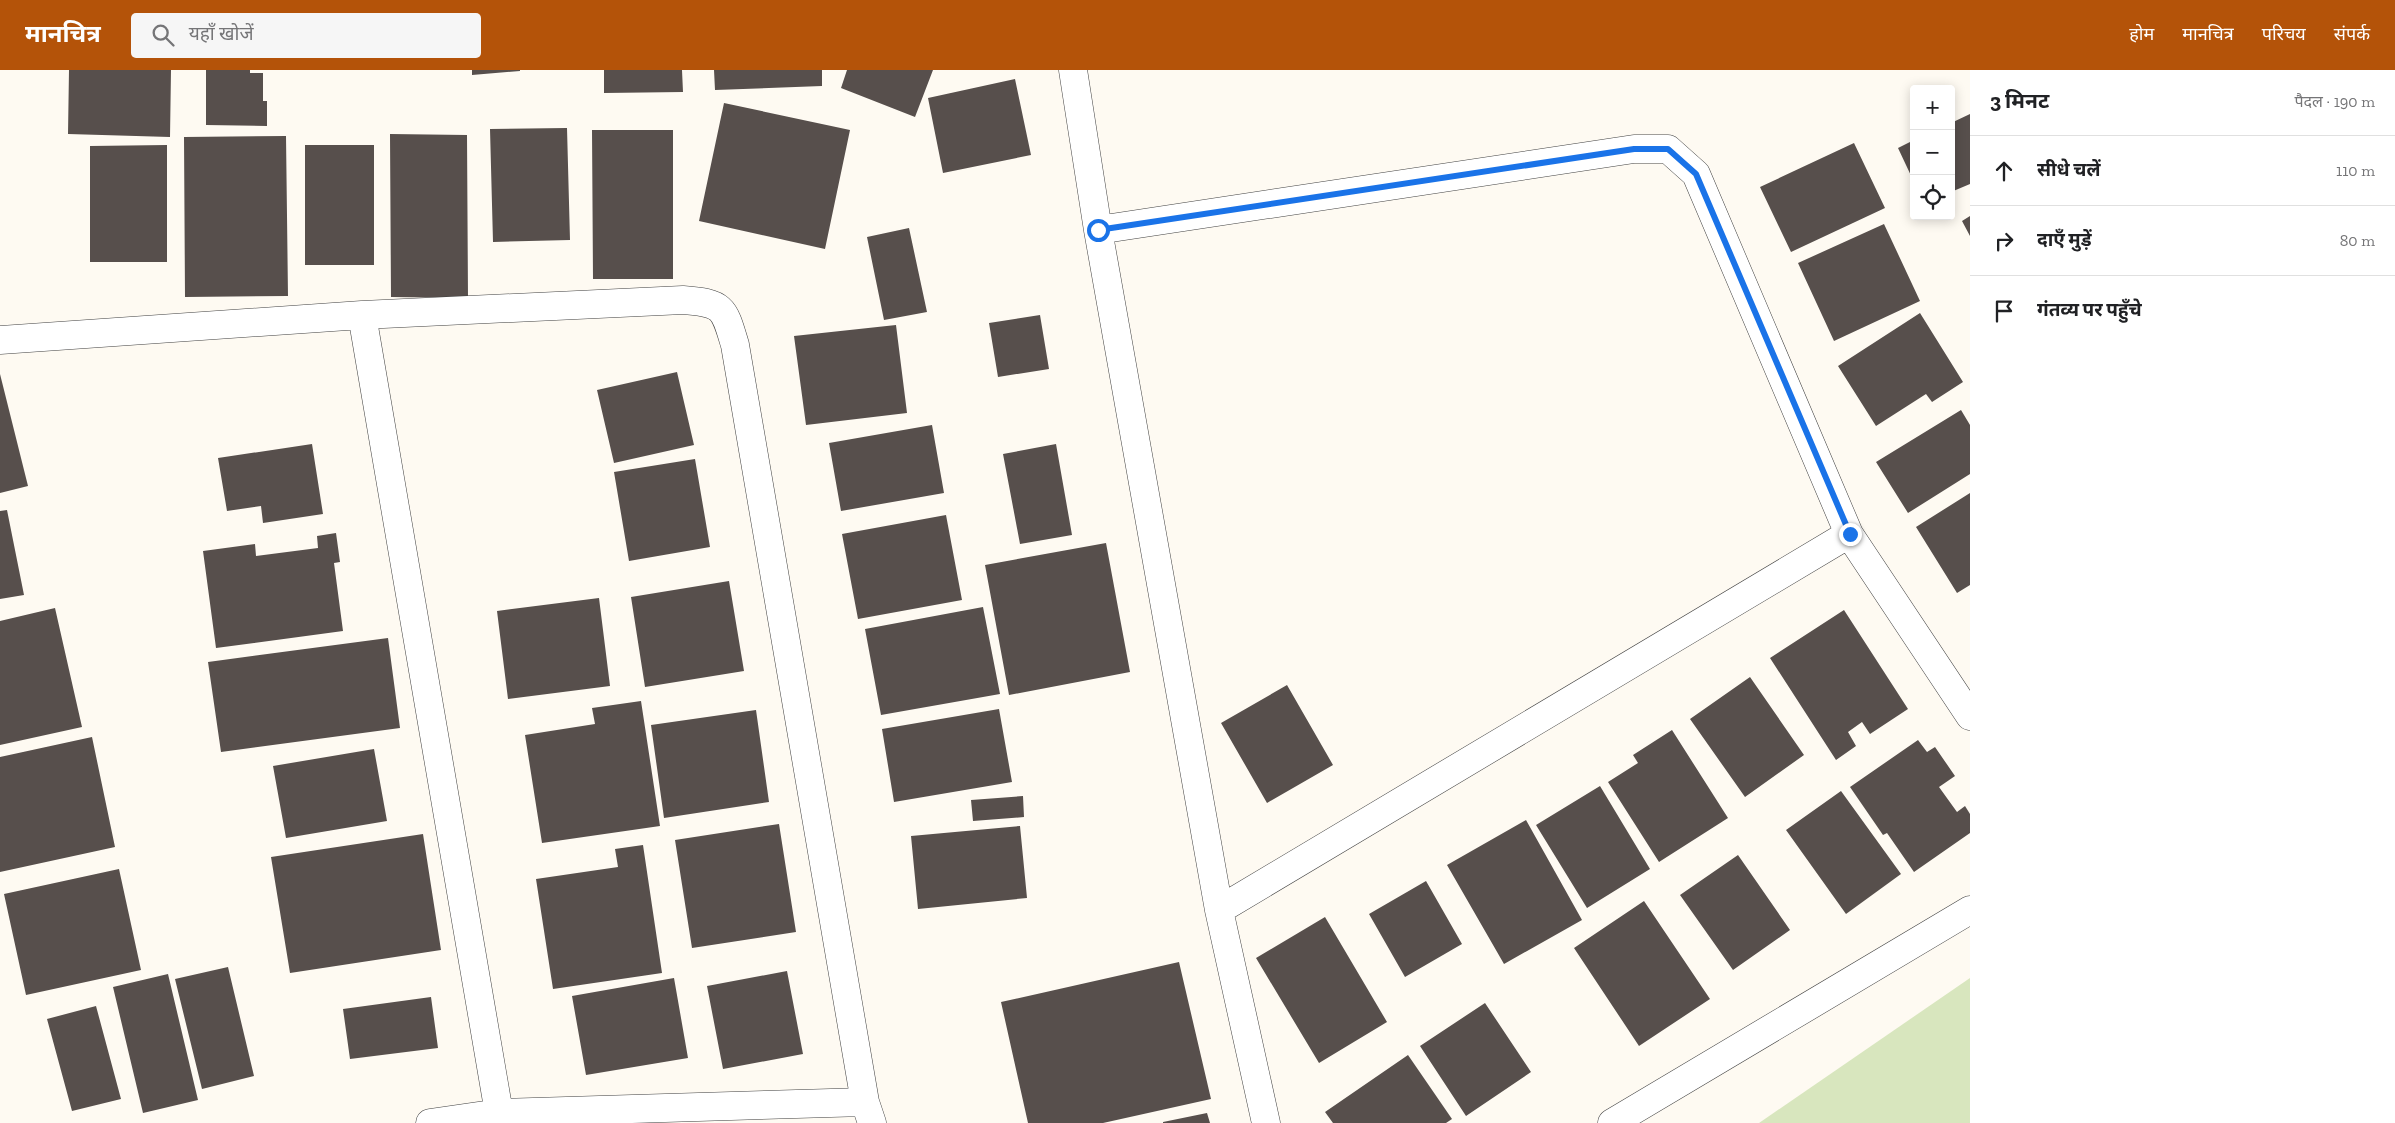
<!DOCTYPE html>
<html lang="hi">
<head>
<meta charset="utf-8">
<style>
  body { margin:0; font-family:"Zilla Slab","Noto Sans Devanagari",serif; background:#f6f6f6; color:#202124 }
  .controls { position:absolute; right:15px; top:15px; display:grid; overflow:hidden; border-radius:5px; box-shadow:0 2px 12px #0003 }
  .controls button { width:45px; height:45px; display:grid; place-items:center; padding:0; border:0; border-bottom:1px solid #e0e0e0; background:#fff; color:#202124; font:25px sans-serif }
  .stop { position:absolute; width:15px; height:15px; margin:-11px; border:4px solid #1a73e8; border-radius:50%; background:#fff }
  .stop.end { background:#1a73e8; border-color:#fff; box-shadow:0 1px 5px #0008 }
  .list { margin:0; padding:0; list-style:none }
  h2 { display:flex; justify-content:space-between; align-items:center; height:65px; margin:0; padding:0 20px; font-size:21px }
  h2 small { font-size:16px; font-weight:400; color:#757577 }
  .list li { display:grid; grid-template-columns:32px 1fr auto; gap:15px; align-items:center; box-sizing:border-box; height:70px; padding:0 20px; border-top:1px solid #e0e0e0 }
  .list b { display:block; font-size:19px; white-space:nowrap }
  .list em { font-size:16px; font-style:normal; color:#757577 }
  .icon { flex:none; width:28px; height:28px; fill:none; stroke:currentColor; stroke-width:2; stroke-linecap:round; stroke-linejoin:round }
  .map { position:relative; flex:none; width:1970px; height:1053px; overflow:hidden }
  header { display:flex; align-items:center; gap:30px; box-sizing:border-box; height:70px; padding:0 25px; background:#b45309; color:#fff }
  header strong { font-size:24px }
  nav { display:flex; gap:28px; margin-inline-start:auto; font-size:18px }
  .search { width:350px; height:45px; background:#f6f6f6; display:flex; align-items:center; gap:12px; box-sizing:border-box; padding:0 18px; border-radius:5px; color:#757577; font-size:19px }
  main { display:flex }
  aside { flex:1; background:#fff }
  .map>svg:first-child { display:block }
  .green { fill:#d8e6be }
  .building { fill:#574f4c }
  .lines { fill:none; stroke-linecap:round; stroke-linejoin:round }
  .minor-casing { stroke:#424242; stroke-width:29 }
  .minor { stroke:#fff; stroke-width:28 }
  .route { stroke:#1a73e8; stroke-width:6 }
</style>
</head>
<body>
<header>
<strong>मानचित्र</strong>
<div class="search"><svg class="icon" aria-label="search" viewBox="0 0 24 24"><circle cx="10" cy="10" r="6"/><path d="M15 15l6 6"/></svg>यहाँ खोजें</div>
<nav><a>होम</a><a>मानचित्र</a><a>परिचय</a><a>संपर्क</a></nav>
</header>
<main>
<div class="map">
<svg width="1970" height="1053" viewBox="0 0 1970 1053">
  <rect width="100%" height="100%" fill="#fefaf2"/>
  <!-- green -->
  <path class="green" d="M1970,908V1053H1759Z"/>
  <!-- building -->
  <path class="building" d="M69,0H171L170,67L68,64Z
    M206,0H250V3H263V31H267V56L206,55Z
    M472,0H520V1L472,5Z
    M604,0H682L683,22L604,23Z
    M714,0H822V16L715,20Z
    M847,0H933L915,47L841,18Z
    M1015,9L1031,85L943,103L928,28Z
    M724,33L850,60L825,179L699,151Z
    M1970,44V114L1951,122V53Z
    M567,58L570,170L493,172L490,59Z
    M592,60H673V209H593Z
    M390,64L467,65L468,228L391,227Z
    M286,66L288,226L185,227L184,67Z
    M1914,70V112L1898,78Z
    M1854,73L1885,138L1791,182L1760,117Z
    M167,75V192H90V76Z
    M305,75H374V195H305Z
    M1970,146V166L1962,151Z
    M1884,154L1920,231L1834,271L1798,193Z
    M909,158L927,242L884,250L867,167Z
    M1920,243L1963,312L1932,332L1926,324L1876,356L1838,296Z
    M1040,245L1049,299L998,307L989,253Z
    M896,255L907,343L806,355L794,266Z
    M677,302L694,375L614,393L597,320Z
    M0,304L28,416L0,423Z
    M1961,340L1970,355V404L1908,443L1876,392Z
    M932,355L944,423L841,441L829,373Z
    M312,374L323,444L263,453L261,436L227,441L218,388Z
    M1056,374L1072,465L1020,474L1003,384Z
    M695,389L710,477L629,491L614,402Z
    M1970,423V515L1957,523L1916,457Z
    M7,440L24,525L0,529V441Z
    M946,445L962,530L858,549L842,464Z
    M336,463L340,492L334,493L343,561L216,578L203,481L255,474L256,486L318,478L317,466Z
    M1106,473L1130,602L1009,625L985,495Z
    M729,511L744,601L645,617L631,527Z
    M599,528L610,616L508,629L497,541Z
    M983,537L1000,624L881,645L865,559Z
    M55,538L82,657L0,675V551Z
    M1844,540L1908,639L1870,664L1862,652L1848,662L1856,676L1836,690L1770,588Z
    M388,568L400,658L221,682L208,592Z
    M1750,607L1804,685L1745,727L1690,649Z
    M1287,615L1333,695L1267,733L1221,653Z
    M641,631L660,756L542,773L525,665L595,654L592,638Z
    M999,639L1012,712L894,732L882,659Z
    M756,640L769,732L664,748L651,655Z
    M1672,660L1728,748L1659,792L1608,712L1638,693L1633,685Z
    M92,667L115,777L0,802V687Z
    M1918,670L1927,682L1935,677L1955,706L1939,717L1957,742L1965,736L1970,744V763L1914,802L1887,763L1883,765L1850,717Z
    M374,679L387,751L286,768L273,696Z
    M1600,716L1650,799L1587,838L1536,755Z
    M1841,721L1901,804L1846,844L1786,760Z
    M1023,726L1024,747L973,751L971,730Z
    M1526,750L1582,850L1504,894L1447,795Z
    M779,754L796,862L692,878L675,770Z
    M1020,756L1027,828L918,839L911,766Z
    M423,764L441,880L290,903L271,787Z
    M643,775L662,903L553,919L536,809L618,797L615,779Z
    M1738,785L1790,860L1733,900L1680,825Z
    M119,799L141,900L26,925L4,824Z
    M1426,811L1462,874L1405,907L1369,844Z
    M1644,831L1710,929L1639,976L1574,878Z
    M1325,847L1387,952L1319,993L1256,888Z
    M1179,892L1211,1029L1103,1053H1028L1001,932Z
    M228,897L254,1006L202,1019L175,909Z
    M787,901L803,984L723,999L707,916Z
    M168,904L198,1030L143,1043L113,917Z
    M674,908L688,988L586,1005L572,926Z
    M431,927L438,978L350,989L343,939Z
    M1485,933L1531,1002L1466,1046L1420,976Z
    M96,936L121,1029L72,1041L47,949Z
    M1408,985L1452,1049L1446,1053H1333L1325,1042Z
    M1207,1043L1210,1053H1163V1052Z"/>
  <g class="lines">
    <defs>
      <path id="minor" d="M1073,0L1098,160L1219,840L1266,1053
        M1098,160L1634,79H1668L1696,104L1849,464L1970,646
        M362,245L499,1043
        M0,270L362,245L683,230C724,233 724,238 735,275L865,1032L872,1053
        M1219,840L1849,464
        M430,1053L499,1043L865,1032
        M1612,1053L1970,840"/>
    </defs>
    <!-- minor casing -->
    <use href="#minor" class="minor-casing"/>
    <!-- minor -->
    <use href="#minor" class="minor"/>
  </g>
  <g class="lines">
    <!-- route -->
    <path class="route" d="M1098,160L1634,79H1668L1696,104L1850,464"/>
  </g>
</svg>
<div class="controls">
<button>+</button>
<button>−</button>
<button><svg class="icon" aria-label="locate" viewBox="0 0 24 24"><circle cx="12" cy="12" r="6"/><path d="M12 2v4M12 18v4M2 12h4M18 12h4"/></svg></button>
</div>
<div class="stop" style="left:1098px;top:160px"></div>
<div class="stop end" style="left:1850px;top:464px"></div>
</div>
<aside>
<h2>3 मिनट<small>पैदल · 190 m</small></h2>
<ul class="list">
<li><svg class="icon" aria-label="ahead" viewBox="0 0 24 24"><path d="M12 20V5M6 11l6-6 6 6"/></svg><div><b>सीधे चलें</b></div><em>110 m</em></li>
<li><svg class="icon" aria-label="right" viewBox="0 0 24 24"><path d="M7 20v-9h11M14 6l5 5-5 5"/></svg><div><b>दाएँ मुड़ें</b></div><em>80 m</em></li>
<li><svg class="icon" aria-label="arrive" viewBox="0 0 24 24"><path d="M6 21V4h12l-3 4 3 4H6"/></svg><div><b>गंतव्य पर पहुँचे</b></div></li>
</ul>
</aside>
</main>
</body>
</html>
